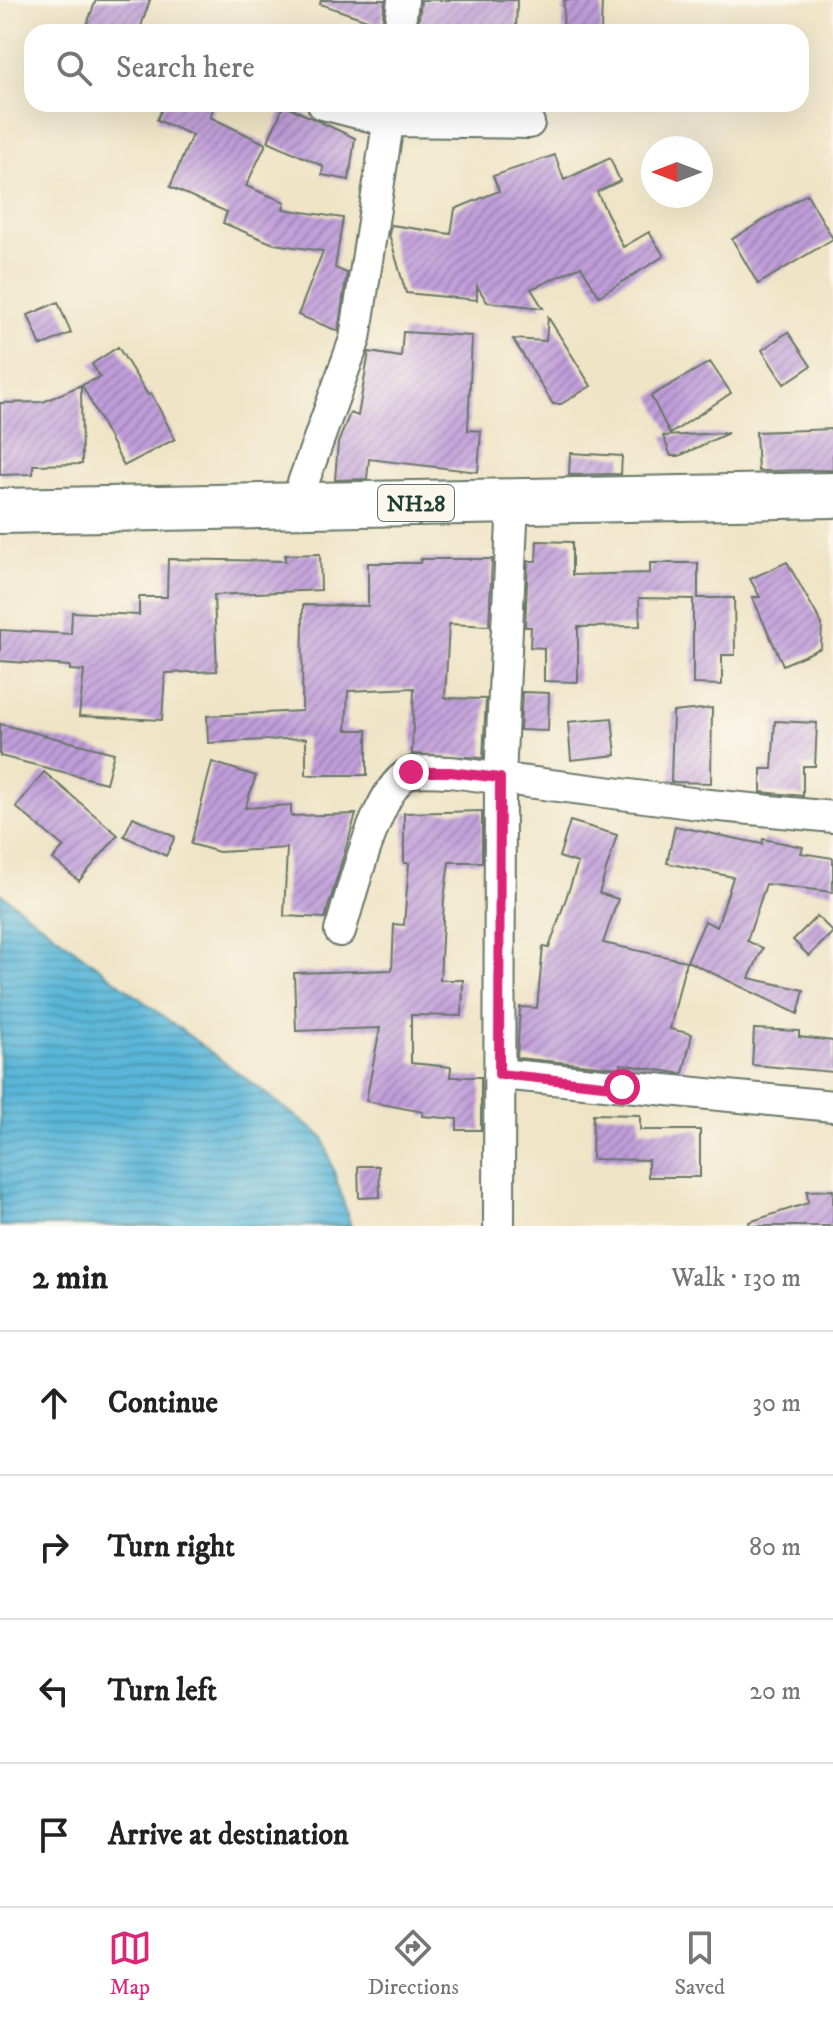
<!DOCTYPE html>
<html lang="en">
<head>
<meta charset="utf-8">
<style>
  body { margin:0; font-family:"IM FELL DW Pica",serif; background:#f2f2f2; color:#222 }
  .compass { position:absolute; left:641px; top:136px; width:72px; height:72px; border-radius:50%; background:#fff; box-shadow:0 8px 32px #0002; rotate:270deg }
  .stop { position:absolute; width:24px; height:24px; margin:-18px; border:6px solid #db2777; border-radius:50%; background:#fff }
  .stop.end { background:#db2777; border-color:#fff; box-shadow:0 2px 8px #0008 }
  .list { margin:0; padding:0; list-style:none }
  h2 { display:flex; justify-content:space-between; align-items:center; height:104px; margin:0; padding:0 32px; font-size:34px }
  h2 small { font-size:26px; font-weight:400; color:#767676 }
  .list li { display:grid; grid-template-columns:52px 1fr auto; gap:24px; align-items:center; box-sizing:border-box; height:144px; padding:0 32px; border-top:2px solid #e0e0e0 }
  .list b { display:block; font-size:30px; white-space:nowrap }
  .list em { font-size:26px; font-style:normal; color:#767676 }
  .icon { flex:none; width:44px; height:44px; fill:none; stroke:currentColor; stroke-width:2; stroke-linecap:round; stroke-linejoin:round }
  .map { position:relative; flex:none; width:833px; height:1226px; overflow:hidden }
  .search { position:absolute; background:#fff; box-shadow:0 8px 32px #0002; left:24px; right:24px; top:24px; height:88px; display:flex; align-items:center; gap:20px; box-sizing:border-box; padding:0 28px; border-radius:24px; color:#767676; font-size:30px }
  .sheet { height:680px; background:#fff }
  nav { display:flex; justify-content:space-around; align-items:center; box-sizing:border-box; height:112px; border-top:2px solid #e0e0e0; background:#fff; font-size:22px; color:#767676 }
  nav a { display:grid; justify-items:center; gap:4px }
  nav .on { color:#db2777 }
  .map>svg:first-child { display:block }
  .water { fill:url(#water-rules); stroke:#3c7a86; stroke-width:2 }
  .building { fill:url(#building-hatch) }
  .lines { fill:none; stroke-linecap:round; stroke-linejoin:round }
  .minor-casing { stroke:#687767; stroke-width:34 }
  .trunk-casing { stroke:#687767; stroke-width:48 }
  .minor { stroke:#fff; stroke-width:30 }
  .trunk { stroke:#fff; stroke-width:44 }
  .route { stroke:#db2777; stroke-width:10 }
  .labels { text-anchor:middle; stroke-width:8; stroke-linejoin:round; paint-order:stroke }
  .shield { fill:#fbf7ec; stroke:#61756b; stroke-width:2 }
  .shield-label { font-size:22px; font-weight:bold; fill:#1f3d34 }
</style>
</head>
<body>
<div class="map">
<svg width="833" height="1226" viewBox="0 0 833 1226">
  <defs>
    <pattern id="water-rules" width="6" height="5" patternUnits="userSpaceOnUse" patternTransform="scale(2)"><rect width="6" height="5" fill="#5ab6d8"/><path d="M0 2.5h6" fill="none" stroke="#4a95b0"/></pattern>
    <pattern id="building-hatch" width="6" height="6" patternUnits="userSpaceOnUse" patternTransform="scale(2)"><rect width="6" height="6" fill="#c09dd9"/><path d="M-1 1l2-2M0 6l6-6M5 7l2-2" fill="none" stroke="#9b81b1"/></pattern>
  </defs>
  <rect width="100%" height="100%" fill="#fbf7ec"/>
  <filter id="ink" filterUnits="userSpaceOnUse"><feTurbulence type="fractalNoise" baseFrequency=".0125" numOctaves="2"/><feDisplacementMap in="SourceGraphic" scale="16" xChannelSelector="R" yChannelSelector="G"/><feConvolveMatrix kernelMatrix="1 2 1 2 8 2 1 2 1" color-interpolation-filters="sRGB"/></filter>
  <filter id="wash" filterUnits="userSpaceOnUse"><feTurbulence type="fractalNoise" baseFrequency=".006" numOctaves="4" result="noise"/><feDisplacementMap in="SourceGraphic" scale="32" xChannelSelector="R" yChannelSelector="G"/><feGaussianBlur stdDeviation="1.8" result="paint"/><feColorMatrix in="noise" values="0 0 0 0 0 0 0 0 0 0 0 0 0 0 0 0 0 1.4 0 .05"/><feComposite in="paint" operator="in"/></filter>
  <g filter="url(#wash)">
    <rect width="100%" height="100%" fill="#efe4c6"/>
    <!-- water -->
    <path class="water" d="M0,893L323,1137L351,1226H0Z"/>
    <g id="blocks">
      <!-- building -->
      <path class="building" d="M96,0H150L139,32H84Z
        M321,0H385L382,25L320,4Z
        M421,0H517L516,32L418,27Z
        M564,0H602L601,32H563Z
        M164,104H215L210,117L266,144L246,186L285,202L283,209L343,218L335,268L347,273L338,331L298,315L323,251L274,244L223,223L227,212L170,187L192,135L157,120Z
        M284,105L355,138L349,180L322,175L323,166L268,141Z
        M555,155L564,180L610,158L620,181L597,192L623,247L649,232L664,256L599,296L581,266L531,289L543,308L487,302L477,286V300L406,293L389,234L391,225L451,234L455,209L499,191L493,176Z
        M807,194L833,239L758,284L732,239Z
        M58,302L71,333L41,346L28,315Z
        M548,317L591,386L561,404H553L513,339L546,341Z
        M403,332L472,336L468,430L481,431L478,472L369,459L367,479L335,480L338,443L350,413L358,416L369,352L401,357Z
        M788,332L811,366L784,384L762,350Z
        M118,347L148,395L151,393L175,439L124,466L82,385L100,377L92,364Z
        M710,362L731,393L670,434L651,396Z
        M81,385L82,464L33,465V474L0,475V403L43,402Z
        M833,429V470L758,471L756,432Z
        M728,433L679,456H671L663,436Z
        M570,453L622,456L621,474L569,475Z
        M537,541L572,542V575L650,573V563H698V598H734L735,655H722V685L693,684V599L639,598L640,626L578,627V682L544,681V648L530,647L531,627H525L528,561H536Z
        M320,554L321,590L214,595L217,671L165,673L162,720L79,716L84,671L70,670V666L0,661V630L71,634L72,612L139,615V597H167L168,559L285,561V555Z
        M421,559H492L489,626L449,624L445,698L486,699L483,758L412,754L414,688L348,691L346,730H367V775H306V738L208,743L207,716L302,711L303,605L368,606V563H420Z
        M787,562L822,624L821,648L783,665L752,597H760L750,579Z
        M522,692L549,693L548,731L520,730Z
        M712,708L711,783L671,782L673,712Z
        M612,718L616,755L571,760L568,722Z
        M775,721L817,723L815,766H803V796L761,792V769H772Z
        M0,724L114,753L106,783L0,756Z
        M212,762L256,776L245,808L291,805V816L356,814L325,918L284,916L287,848L219,852L191,844Z
        M44,772L118,835L79,881L53,859L64,847L16,807Z
        M482,811V862H449L444,899L440,980H463L462,1016L411,1015V1063L451,1067L450,1077H481V1130H457V1119L422,1116L423,1112L366,1101L380,1028L296,1031L294,973L392,970L394,924L404,925L409,863H404V813Z
        M133,817L175,837L166,856L124,836Z
        M570,821L617,835L599,893L618,899L603,943L686,961L670,1029L692,1034L683,1074L621,1064V1068L517,1058L520,1007L537,1008L543,947L549,948L578,863L559,857Z
        M675,826L762,844L763,839L803,847L801,853L833,858V892L766,884L747,941L763,948L749,978L804,990L798,1014L687,961L705,921L717,927L733,877L667,863Z
        M817,916L833,932L809,956L793,940Z
        M754,1029L799,1031V1037L833,1041V1072L752,1065Z
        M593,1114L640,1115V1130H700V1177H648V1160L592,1159Z
        M358,1166H379L380,1197L359,1198Z
        M833,1190V1226H750L749,1222L808,1203L807,1191Z"/>
    </g>
  </g>
  <g filter="url(#ink)">
    <use href="#blocks" fill-opacity="0" stroke="#687767" stroke-width="2"/>
    <g class="lines">
      <defs>
        <path id="minor" d="M399,32L403,0
          M323,104L389,121L529,123
          M295,505L355,339L391,104
          M340,931C351,898 377,781 413,772C424,770 439,772 450,772L699,804L833,817
          M499,1074L833,1106
          M499,1226L500,778L513,501"/>
        <path id="trunk" d="M0,511L833,495"/>
      </defs>
      <!-- minor casing -->
      <use href="#minor" class="minor-casing"/>
      <!-- trunk casing -->
      <use href="#trunk" class="trunk-casing"/>
      <!-- minor -->
      <use href="#minor" class="minor"/>
      <!-- trunk -->
      <use href="#trunk" class="trunk"/>
    </g>
  </g>
  <g class="lines" filter="url(#ink)">
    <!-- route -->
    <path class="route" d="M411,772H450L500,778L499,1074L622,1087"/>
  </g>
  <g class="labels">
    <!-- shield labels -->
    <rect class="shield" x="378" y="485" width="76" height="36" rx="6"/>
    <g class="shield-label">
      <text x="416" y="511">NH28</text>
    </g>
  </g>
</svg>
<svg class="compass" viewBox="-18 -18 36 36"><path d="M0-13l5 13h-10z" fill="#e53935"/><path d="M0 13l5-13h-10z" fill="#767676"/></svg>
<div class="stop" style="left:622px;top:1087px"></div>
<div class="stop end" style="left:411px;top:772px"></div>
<div class="search"><svg class="icon" aria-label="search" viewBox="0 0 24 24"><circle cx="10" cy="10" r="6"/><path d="M15 15l6 6"/></svg>Search here</div>
</div>
<section class="sheet">
<h2>2 min<small>Walk · 130 m</small></h2>
<ul class="list">
<li><svg class="icon" aria-label="ahead" viewBox="0 0 24 24"><path d="M12 20V5M6 11l6-6 6 6"/></svg><div><b>Continue</b></div><em>30 m</em></li>
<li><svg class="icon" aria-label="right" viewBox="0 0 24 24"><path d="M7 20v-9h11M14 6l5 5-5 5"/></svg><div><b>Turn right</b></div><em>80 m</em></li>
<li><svg class="icon" aria-label="left" viewBox="0 0 24 24"><path d="M17 20v-9H6M10 6l-5 5 5 5"/></svg><div><b>Turn left</b></div><em>20 m</em></li>
<li><svg class="icon" aria-label="arrive" viewBox="0 0 24 24"><path d="M6 21V4h12l-3 4 3 4H6"/></svg><div><b>Arrive at destination</b></div></li>
</ul>
</section>
<nav>
<a class="on"><svg class="icon" aria-label="map" viewBox="0 0 24 24"><path d="M3 6l6-2 6 2 6-2v14l-6 2-6-2-6 2zM9 4v14M15 6v14"/></svg>Map</a>
<a><svg class="icon" aria-label="directions" viewBox="0 0 24 24"><path d="M12 3l9 9-9 9-9-9zM9 14v-3h6M13 9l2 2-2 2"/></svg>Directions</a>
<a><svg class="icon" aria-label="saved" viewBox="0 0 24 24"><path d="M7 4h10v16l-5-4-5 4z"/></svg>Saved</a>
</nav>
</body>
</html>
